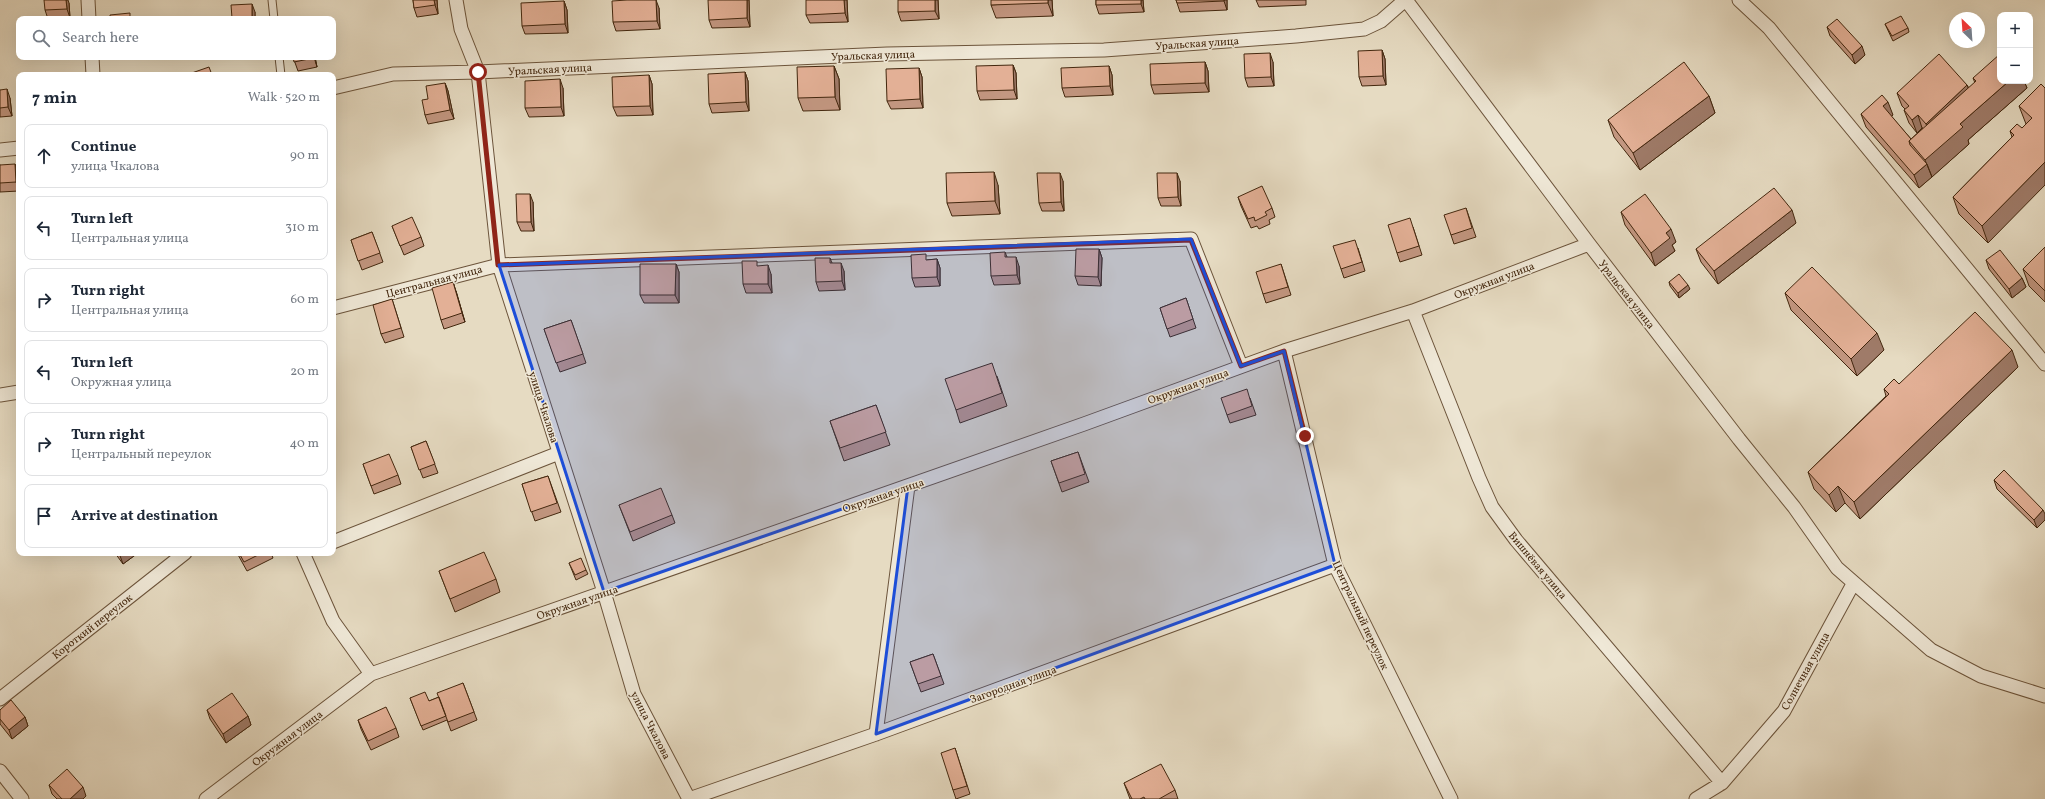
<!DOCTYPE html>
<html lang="en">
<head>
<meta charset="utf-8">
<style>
  body { margin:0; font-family:Vollkorn,serif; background:#f6f6f7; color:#1f2937 }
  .controls { position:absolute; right:12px; top:12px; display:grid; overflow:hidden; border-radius:8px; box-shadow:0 4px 16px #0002 }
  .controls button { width:36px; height:36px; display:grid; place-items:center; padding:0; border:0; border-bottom:1px solid #e0e1e3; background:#fff; color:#1f2937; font:20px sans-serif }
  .compass { position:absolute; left:1949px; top:12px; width:36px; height:36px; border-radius:50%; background:#fff; box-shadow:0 4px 16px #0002; rotate:335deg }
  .stop { position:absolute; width:12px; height:12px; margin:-9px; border:3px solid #8f2418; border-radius:50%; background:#fff }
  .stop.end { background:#8f2418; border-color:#fff; box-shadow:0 1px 4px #0008 }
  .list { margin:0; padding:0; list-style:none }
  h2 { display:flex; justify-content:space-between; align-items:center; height:52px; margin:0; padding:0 16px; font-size:17px }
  h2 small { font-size:13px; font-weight:400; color:#747a83 }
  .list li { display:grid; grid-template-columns:26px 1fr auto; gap:12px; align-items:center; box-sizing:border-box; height:64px; margin:0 8px 8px; padding:0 8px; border:1px solid #e0e1e3; border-radius:8px }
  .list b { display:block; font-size:15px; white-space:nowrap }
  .list p { margin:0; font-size:13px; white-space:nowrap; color:#747a83 }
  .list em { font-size:13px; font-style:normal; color:#747a83 }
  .icon { flex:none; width:22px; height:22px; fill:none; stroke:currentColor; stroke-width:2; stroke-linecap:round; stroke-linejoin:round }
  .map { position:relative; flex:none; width:2045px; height:799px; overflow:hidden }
  .search { position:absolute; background:#fff; box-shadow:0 4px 16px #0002; left:16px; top:16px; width:320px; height:44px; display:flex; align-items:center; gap:10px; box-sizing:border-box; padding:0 14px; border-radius:8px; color:#747a83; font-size:15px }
  .panel { position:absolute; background:#fff; box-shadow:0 4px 16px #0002; left:16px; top:72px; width:320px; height:484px; border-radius:8px }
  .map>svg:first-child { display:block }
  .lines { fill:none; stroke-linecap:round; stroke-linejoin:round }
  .service-casing { stroke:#6c543b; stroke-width:9 }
  .minor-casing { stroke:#6c543b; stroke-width:15 }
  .service { stroke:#efe8d7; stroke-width:7 }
  .minor { stroke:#efe8d7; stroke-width:13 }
  .wall { fill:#c39781; stroke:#43270e }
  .shaded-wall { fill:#9f7b69; stroke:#43270e }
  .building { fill:#e3b096; stroke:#43270e }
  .route { stroke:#8f2418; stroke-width:5 }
  .marked { fill:#1d4ed8; fill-opacity:0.2; stroke:#1d4ed8; stroke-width:3; stroke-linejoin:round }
  .labels { text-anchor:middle; stroke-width:3; stroke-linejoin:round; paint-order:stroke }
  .street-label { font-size:11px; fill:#43270e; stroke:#efe8d7 }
</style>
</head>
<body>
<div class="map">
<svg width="2045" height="799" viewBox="0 0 2045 799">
  <rect width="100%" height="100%" fill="#e6dbc2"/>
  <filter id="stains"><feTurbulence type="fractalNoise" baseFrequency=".005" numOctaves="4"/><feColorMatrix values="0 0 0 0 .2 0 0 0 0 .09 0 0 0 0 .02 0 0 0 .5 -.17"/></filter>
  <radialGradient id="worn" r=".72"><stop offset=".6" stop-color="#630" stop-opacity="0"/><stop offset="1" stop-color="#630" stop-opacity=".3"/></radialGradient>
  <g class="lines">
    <defs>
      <path id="service" d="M272,0L274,19
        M279,57L281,75"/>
      <path id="minor" d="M88,0L89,19
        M456,0L461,29L478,72L499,265L604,592L634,694L689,799L876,734L1335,565
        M1406,0L1589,244L1739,439L1794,507L1837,568L1931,650L1981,676L2045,696
        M1739,0L1769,28L2045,364
        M92,57L93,75
        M333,88L393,74L478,72L887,54L1104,50L1296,36L1364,29L1381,21L1405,0
        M0,150L19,148
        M333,308L499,265L1191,239L1241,366
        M1413,311L1479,478L1492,507L1516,540L1722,783
        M1284,351L1335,565L1451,799
        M0,395L19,392
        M333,542L559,453
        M303,553L333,621L371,674
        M0,699L185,553
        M876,734L908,486
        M0,771L22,799
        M206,799L371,674L1084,424L1284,351L1413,311L1589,244
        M1696,799L1722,783L1784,711L1853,584"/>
    </defs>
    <!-- service casing -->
    <use href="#service" class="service-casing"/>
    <!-- minor casing -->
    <use href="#minor" class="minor-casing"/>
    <!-- service -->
    <use href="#service" class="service"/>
    <!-- minor -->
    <use href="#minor" class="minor"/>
  </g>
  <!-- wall -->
  <path class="wall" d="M413,0H437L438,14L417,17L414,8Z
    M749,0L750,27L712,28L709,20Z
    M847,0L848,22L810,23L806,15Z
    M938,0L939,19L901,21L898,12Z
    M1052,0L1053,16L996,18L991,5Z
    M1096,0H1143L1144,12L1099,14L1096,5Z
    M1176,0H1227V10L1180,12Z
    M1256,0H1306V5L1259,7Z
    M564,1L567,10L568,33L525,34L522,26Z
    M69,3L70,18L48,19L45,10Z
    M659,8L660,29L616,31L613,22Z
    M255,12V19H232V18Z
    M1885,24L1908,28L1909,32L1893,41Z
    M1827,27L1865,55L1855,64L1830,36Z
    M1382,50L1385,59L1386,85L1362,86L1359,77Z
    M293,57H315L317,67L298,71Z
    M1205,62L1208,71L1209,92L1154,94L1151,85Z
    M1273,62L1274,86L1248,87L1245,78Z
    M1013,65L1016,73L1017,99L980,100L977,91Z
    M834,66L839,79L840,110L803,111L798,98Z
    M1109,66L1112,75L1113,95L1065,97L1062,88Z
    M919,68L922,77L923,108L891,109L887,101Z
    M745,72L748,81L749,111L712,113L709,104Z
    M649,75L652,84L653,115L617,116L613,107Z
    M1973,78L2000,81H2024L2027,88L1968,140L1969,144L1919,188L1866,127L1861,114L1893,115L1891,116L1911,139L1923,128H1922L1917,133L1909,123L1904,110L1905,109L1902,106L1897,93L1967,85L1969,88L1975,83Z
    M445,83L448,91L454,119L428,124L425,115L428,99Z
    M563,88L564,116L529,117L525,108Z
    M2045,88L1988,243L1959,214L1953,197L2012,137L2010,131L2022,128L2026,124L2019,106Z
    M0,90L10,98L12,116L0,117Z
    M1709,96L1715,113L1640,170L1614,137L1608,120Z
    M0,165L18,173L19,191L0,192Z
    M1063,181L1064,211H1042L1039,203Z
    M1180,181L1181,206H1161L1158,198Z
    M998,185L1000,214L952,216L947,203Z
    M1238,197L1272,208L1275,217L1269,220L1270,224L1259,229L1257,226L1251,228L1241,206Z
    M533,202L534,231H521L517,222Z
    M1466,208L1476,237L1454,244L1451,235Z
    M1621,212L1676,242L1672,245L1675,251L1655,266L1625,225Z
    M1796,223L1718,284L1701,262L1696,249Z
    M392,226L421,237L424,246L404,255Z
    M1413,227L1422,255L1400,262L1397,253Z
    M372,232L383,262L362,270L351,240Z
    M2045,247V302L2029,286L2023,269Z
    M1358,248L1365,271L1344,278L1341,269Z
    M1099,249L1102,258L1101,286L1078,285L1075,276Z
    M1005,252L1007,257L1019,266L1020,284L994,285L991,276Z
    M830,258L832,263L844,271L845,290L819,291L816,282Z
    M937,259L940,268V286L915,287L912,278L927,260Z
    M1986,260L2022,278L2026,287L2012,298L1989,269Z
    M676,264L679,272V303H644L640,295Z
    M1281,264L1291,295L1266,303L1263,294Z
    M771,274L772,293H746L743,284Z
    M1669,282L1690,289L1679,298L1670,286Z
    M456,291L465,322L444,329L441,320Z
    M1785,293L1884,350L1857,376L1791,310Z
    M1186,298L1196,328L1170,337L1160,308Z
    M392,299L404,337L385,343L381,334Z
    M571,320L586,363L560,372L544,329Z
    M2018,367L1860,519L1845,503L1836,512L1814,489L1808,472L1886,396L1884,389L1899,384Z
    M997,376L1007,406L960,423L956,410Z
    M1250,398L1256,415L1230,423L1227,415Z
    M876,405L890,445L844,461L830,421Z
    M426,441L438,473L423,478L411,447Z
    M1078,452L1089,482L1062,492L1051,461Z
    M363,464L398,475L401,484L374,494Z
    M548,476L561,512L535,521L522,484Z
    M1994,480L2043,510L2037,528L1997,489Z
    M619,505L672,515L675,523L633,541Z
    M115,553H138L123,564Z
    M237,553H271L273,558L247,571Z
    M569,563L586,570L588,574L576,580Z
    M439,571L496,579L500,592L455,612Z
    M933,654L944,684L921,692L910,662Z
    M463,683L477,720L451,731L447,720L423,730L410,698L429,701L439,697Z
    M0,710L25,717L28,726L12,739L0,724Z
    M207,710L248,716L251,725L226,743L210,719Z
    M358,720L396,728L399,737L371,750L361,729Z
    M955,748L970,794L956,799L953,790Z
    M1124,783L1175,790L1178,799H1130Z
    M49,785L86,796L83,799H57L52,794Z"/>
  <!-- shaded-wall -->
  <path class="shaded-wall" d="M66,0H68L69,3L70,18L67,9Z
    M434,0H437L438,14L435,5Z
    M656,0L659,8L660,29L657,21Z
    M747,0H749L750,27L747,18Z
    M844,0H847L848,22L845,13Z
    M935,0H938L939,19L935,11Z
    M1048,0H1052L1053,16L1048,3Z
    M1141,0H1143L1144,12L1141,4Z
    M1224,0H1227V10L1224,1Z
    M564,1L567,10L568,33L565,24Z
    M252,4L255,12V19H253L252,17Z
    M1862,46L1865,55L1855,64L1852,55Z
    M1382,50L1385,59L1386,85L1383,76Z
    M1270,53L1273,62L1274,86L1271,77Z
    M314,57H315L317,67Z
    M1205,62L1208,71L1209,92L1205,83Z
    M1013,65L1016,73L1017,99L1014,90Z
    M834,66L839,79L840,110L835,97Z
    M1109,66L1112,75L1113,95L1110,86Z
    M919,68L922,77L923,108L920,99Z
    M745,72L748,81L749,111L746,102Z
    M649,75L652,84L653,115L650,106Z
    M560,79L563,88L564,116L561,107Z
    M2009,81H2024L2027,88L1968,140L1969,144L1932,177L1925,160L1960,124Z
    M445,83L448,91L454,119L450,110Z
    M1967,85L1972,98L1931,137L1926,124Z
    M7,89L10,98L12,116L8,107Z
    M1709,96L1715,113L1640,170L1633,153Z
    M1888,102L1893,115L1888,119L1883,106Z
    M1918,115L1922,128L1917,133L1912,120Z
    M2045,162V185L1988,243L1982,226Z
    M15,164L18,173L19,191L16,182Z
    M1927,164L1932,177L1919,188L1914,175Z
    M994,172L998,185L1000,214L995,201Z
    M1060,173L1063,181L1064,211L1061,202Z
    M1177,173L1180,181L1181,206L1178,197Z
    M530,194L533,202L534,231L531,222Z
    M1792,210L1796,223L1718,284L1714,271Z
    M1671,229L1676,242L1672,245L1675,251L1655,266L1651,253L1666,233Z
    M1099,249L1102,258L1101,286L1098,277Z
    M1016,257L1019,266L1020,284L1017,275Z
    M937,259L940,268V286L937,277Z
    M841,263L844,271L845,290L842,281Z
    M676,264L679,272V303L675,295Z
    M768,265L771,274L772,293L768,284Z
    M2022,278L2026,287L2012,298L2009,289Z
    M453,282L456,291L465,322L462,313Z
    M1688,285L1690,289L1679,298L1678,293Z
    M1877,333L1884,350L1857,376L1851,359Z
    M2012,350L2018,367L1860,519L1854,502Z
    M1838,486L1845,503L1836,512L1829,495Z
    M2043,510L2045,514V520L2037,528L2034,520Z
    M119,553H138L123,564Z
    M248,716L251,725L226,743L223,734Z
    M25,717L28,726L12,739L9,730Z
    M83,787L86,796L83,799H70Z"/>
  <!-- building -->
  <path class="building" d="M44,0H66L67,9L45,10Z
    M413,0H434L435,5L414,8Z
    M627,0H656L657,21L613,22L612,1Z
    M708,0H747V18L709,20Z
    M806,0H844L845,13L806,15Z
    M898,0H935V11L898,12Z
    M991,0H1048V3L991,5Z
    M1096,0H1141V4L1096,5Z
    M1176,0H1224V1L1177,3Z
    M564,1L565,24L522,26L521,3Z
    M252,4V17L232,18L231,5Z
    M130,13V19H110V15Z
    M1901,16L1908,28L1892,36L1885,24Z
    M1837,19L1862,46L1852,55L1827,27Z
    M1382,50L1383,76L1359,77L1358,51Z
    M1270,53L1271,77L1245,78L1244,54Z
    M1939,54L1967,85L1926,124L1918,115L1912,120L1904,110L1909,106L1897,93Z
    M2000,54V81H2009L1960,124L1963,127L1925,160L1909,141L1976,81L1973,78Z
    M293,57H314V58L294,62Z
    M1205,62V83L1151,85L1150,64Z
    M1684,62L1709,96L1633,153L1608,120Z
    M1013,65L1014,90L977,91L976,66Z
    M834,66L835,97L798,98L797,67Z
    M1109,66L1110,86L1062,88L1061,68Z
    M209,67L212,75H186Z
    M919,68L920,99L887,101L886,69Z
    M745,72L746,102L709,104L708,74Z
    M649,75L650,106L613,107L612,77Z
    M560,79L561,107L525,108V81Z
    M445,83L450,110L425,115L422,100L428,99L426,86Z
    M2041,84L2045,88V162L1982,226L1953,197L2014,135L2010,131L2017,124L2022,128L2032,118L2019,106Z
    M7,89L8,107L0,108V90Z
    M1882,95L1888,102L1883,106L1911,139L1909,141L1910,145L1927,164L1914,175L1861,114Z
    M15,164L16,182L0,183V165Z
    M994,172L995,201L947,203L946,173Z
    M1037,173H1060L1061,202L1039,203Z
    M1157,173H1177L1178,197L1158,198Z
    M1262,186L1272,208L1265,212L1267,215L1255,221L1254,217L1248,219L1238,197Z
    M1774,188L1792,210L1714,271L1696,249Z
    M516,194H530L531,222H517Z
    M1645,194L1671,229L1666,233L1670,238L1651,253L1621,212Z
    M1466,208L1472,228L1451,235L1444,215Z
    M412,217L421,237L400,246L392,226Z
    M1410,218L1419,246L1397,253L1388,225Z
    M372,232L380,253L358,261L351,240Z
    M1355,240L1362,262L1341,269L1333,246Z
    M2045,247V291L2023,269Z
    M1076,249H1099L1098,277L1075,276Z
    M2000,250L2022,278L2009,289L1986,260Z
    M1005,252V257H1016L1017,275L991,276L990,253Z
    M926,254V260L937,259V277L912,278L911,255Z
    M815,258H830V263H841L842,281L816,282Z
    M742,261H757V266L768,265V284H743Z
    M640,264H676L675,295H640Z
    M1281,264L1288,287L1263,294L1256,272Z
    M1812,267L1877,333L1851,359L1785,293Z
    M1679,274L1688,285L1678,293L1669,282Z
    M453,282L462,313L441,320L432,288Z
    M1186,298L1193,319L1167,329L1160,308Z
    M392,299L401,328L381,334L373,305Z
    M1975,312L2012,350L1854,502L1838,486L1829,495L1808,472L1889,394L1884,389L1894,379L1899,384Z
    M571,320L583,354L556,363L544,329Z
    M992,363L1002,393L956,410L945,379Z
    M1247,389L1252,406L1227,415L1221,398Z
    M876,405L886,432L840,448L830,421Z
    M426,441L435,464L419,470L411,447Z
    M1078,452L1085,474L1059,483L1051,461Z
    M389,454L398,475L371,486L363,464Z
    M2004,470L2043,510L2034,520L1994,480Z
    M548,476L557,503L531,512L522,484Z
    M661,488L672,515L630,532L619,505Z
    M484,552L496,579L450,599L439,571Z
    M239,553H262L244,562Z
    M581,558L586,570L575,575L569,563Z
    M933,654L941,676L918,684L910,662Z
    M463,683L474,712L448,722L437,693Z
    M425,692L429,701L439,697L446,716L421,726L410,698Z
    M232,693L248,716L223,734L207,710Z
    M11,700L25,717L9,730L0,719V710Z
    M386,707L396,728L368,741L358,720Z
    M955,748L967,786L953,790L941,753Z
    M1161,764L1175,790L1159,799H1145L1144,797L1140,799H1132L1124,783Z
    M67,769L83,787L70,799H62L49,785Z"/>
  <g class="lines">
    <!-- route -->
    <path class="route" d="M478,72L498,265L1191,240L1241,366L1284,351L1305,436"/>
  </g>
  <!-- marked area -->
  <path class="marked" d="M1191,239L1241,366L1284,351L1335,565L876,734L908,486L604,592L499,265Z"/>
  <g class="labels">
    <!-- street labels -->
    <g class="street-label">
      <text transform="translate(1197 43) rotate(-4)" y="4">Уральская улица</text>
      <text transform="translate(873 55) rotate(-2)" y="4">Уральская улица</text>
      <text transform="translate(550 69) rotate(-3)" y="4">Уральская улица</text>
      <text transform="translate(1494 280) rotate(-21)" y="4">Окружная улица</text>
      <text transform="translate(434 281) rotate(-15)" y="4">Центральная улица</text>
      <text transform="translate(1627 294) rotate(52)" y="4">Уральская улица</text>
      <text transform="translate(1188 386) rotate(-20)" y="4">Окружная улица</text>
      <text transform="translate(544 407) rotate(72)" y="4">улица Чкалова</text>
      <text transform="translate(883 495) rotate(-19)" y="4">Окружная улица</text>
      <text transform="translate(1538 565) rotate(50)" y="4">Вишнёвая улица</text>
      <text transform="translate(577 602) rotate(-19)" y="4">Окружная улица</text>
      <text transform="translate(1361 615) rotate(65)" y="4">Центральный переулок</text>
      <text transform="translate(92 626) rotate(-38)" y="4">Короткий переулок</text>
      <text transform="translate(1805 671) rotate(-61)" y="4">Солнечная улица</text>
      <text transform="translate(1013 684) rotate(-20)" y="4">Загородная улица</text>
      <text transform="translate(651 725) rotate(63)" y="4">улица Чкалова</text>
      <text transform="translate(287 738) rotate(-37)" y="4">Окружная улица</text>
    </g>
  </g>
  <rect width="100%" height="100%" filter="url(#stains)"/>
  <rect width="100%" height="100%" fill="url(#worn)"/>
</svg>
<div class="controls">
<button>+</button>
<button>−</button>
</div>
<svg class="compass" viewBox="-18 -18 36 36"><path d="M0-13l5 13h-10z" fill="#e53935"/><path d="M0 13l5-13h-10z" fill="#747a83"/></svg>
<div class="stop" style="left:478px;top:72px"></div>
<div class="stop end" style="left:1305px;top:436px"></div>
<div class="search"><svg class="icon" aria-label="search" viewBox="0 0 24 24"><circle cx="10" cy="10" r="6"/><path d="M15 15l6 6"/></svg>Search here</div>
<section class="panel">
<h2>7 min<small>Walk · 520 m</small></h2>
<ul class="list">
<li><svg class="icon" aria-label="ahead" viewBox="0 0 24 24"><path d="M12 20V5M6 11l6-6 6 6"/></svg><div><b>Continue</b><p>улица Чкалова</p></div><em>90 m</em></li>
<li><svg class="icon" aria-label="left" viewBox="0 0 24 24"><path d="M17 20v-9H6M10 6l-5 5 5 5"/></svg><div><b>Turn left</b><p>Центральная улица</p></div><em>310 m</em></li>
<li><svg class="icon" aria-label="right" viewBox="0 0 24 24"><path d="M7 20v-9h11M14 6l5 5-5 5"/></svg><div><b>Turn right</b><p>Центральная улица</p></div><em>60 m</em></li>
<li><svg class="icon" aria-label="left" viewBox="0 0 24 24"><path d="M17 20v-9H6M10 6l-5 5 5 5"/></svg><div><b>Turn left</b><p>Окружная улица</p></div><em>20 m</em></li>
<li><svg class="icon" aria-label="right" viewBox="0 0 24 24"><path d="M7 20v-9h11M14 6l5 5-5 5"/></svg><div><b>Turn right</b><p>Центральный переулок</p></div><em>40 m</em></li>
<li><svg class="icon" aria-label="arrive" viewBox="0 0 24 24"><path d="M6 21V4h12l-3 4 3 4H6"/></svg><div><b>Arrive at destination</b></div></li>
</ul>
</section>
</div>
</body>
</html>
